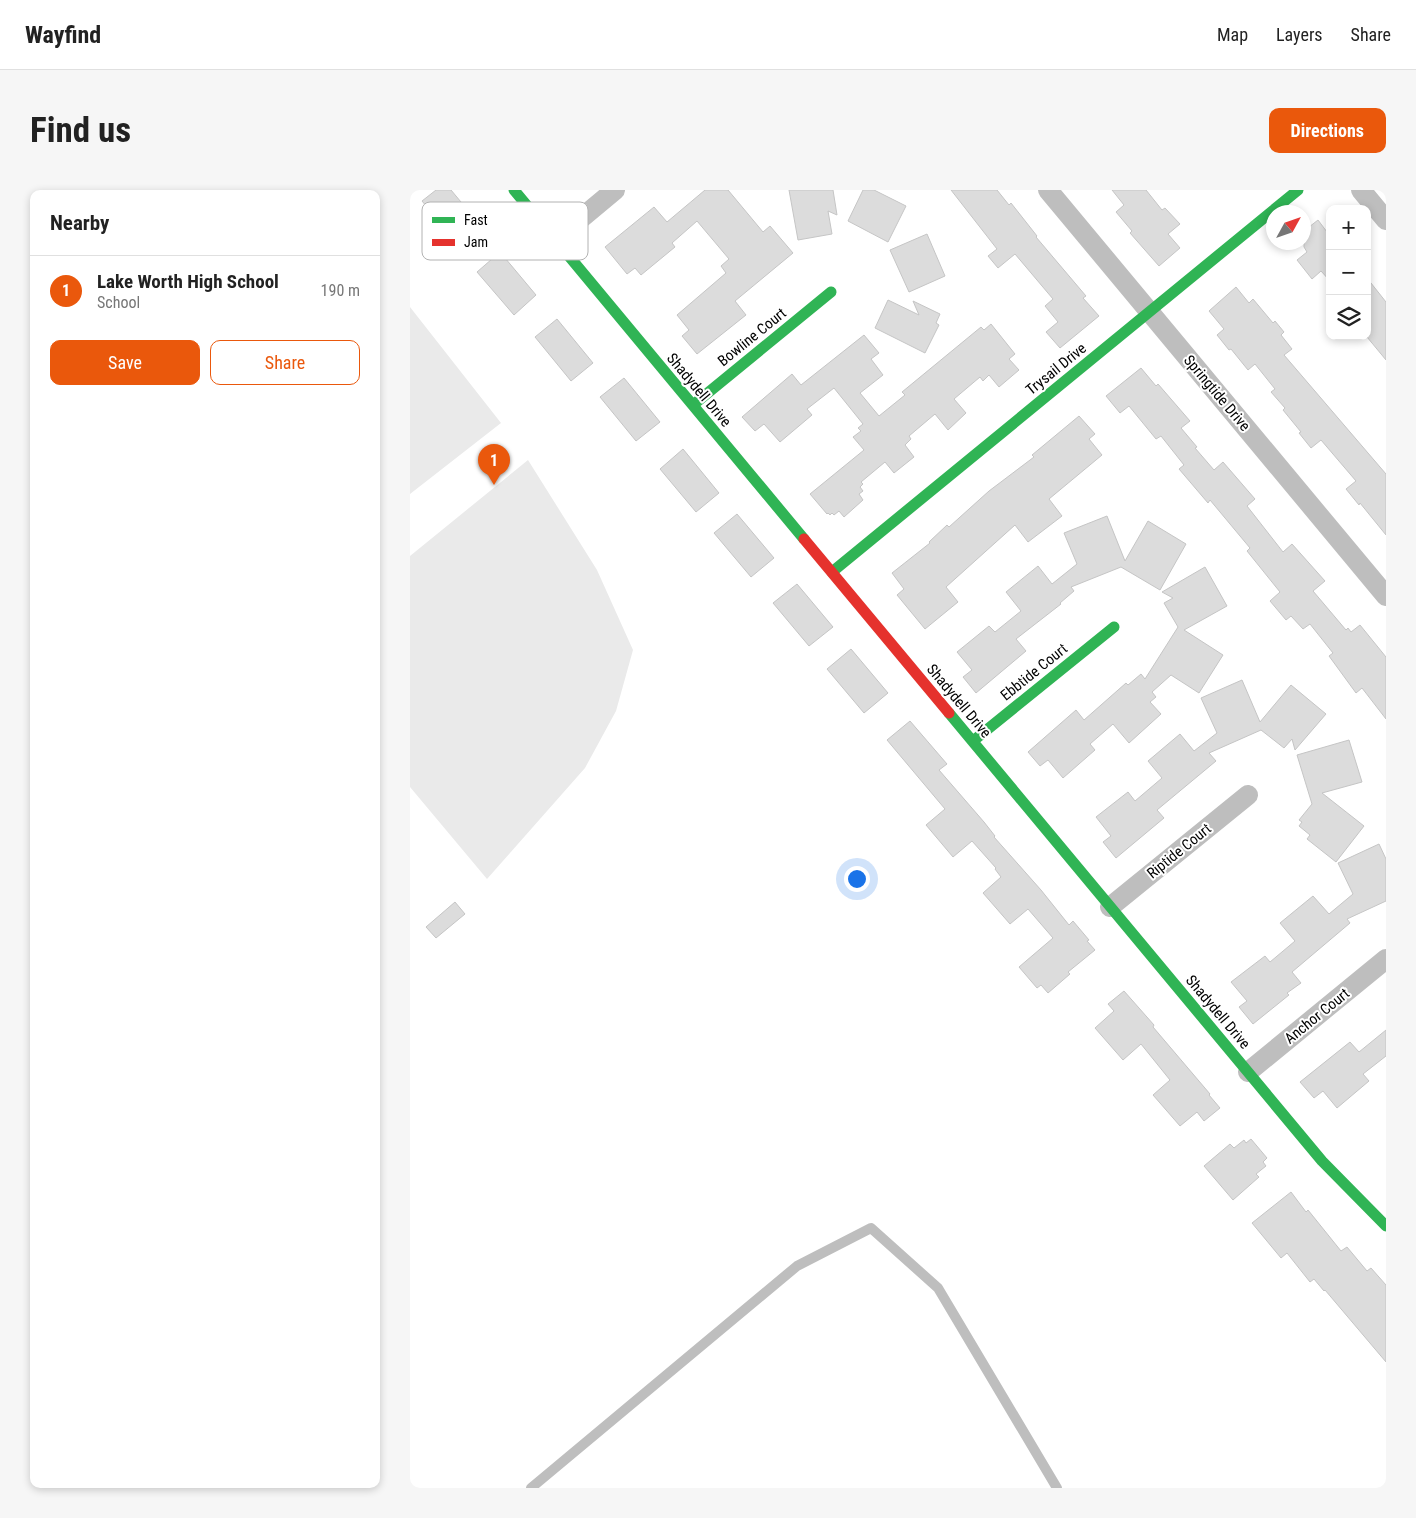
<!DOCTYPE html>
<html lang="en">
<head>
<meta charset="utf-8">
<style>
  body { margin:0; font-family:"Roboto Condensed",sans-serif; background:#f6f6f6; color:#222 }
  .controls { position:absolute; right:15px; top:15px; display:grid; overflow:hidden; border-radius:10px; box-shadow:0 2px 8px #0003 }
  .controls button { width:45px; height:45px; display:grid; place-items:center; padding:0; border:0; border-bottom:1px solid #e0e0e0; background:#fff; color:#222; font:25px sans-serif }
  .compass { position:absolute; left:856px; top:15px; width:45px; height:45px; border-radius:50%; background:#fff; box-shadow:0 2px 8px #0003; rotate:50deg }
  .you { position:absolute; left:446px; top:688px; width:18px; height:18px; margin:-12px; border:4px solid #fff; border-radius:50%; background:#1a73e8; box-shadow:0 0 0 8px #1a73e833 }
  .badge { display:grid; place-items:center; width:32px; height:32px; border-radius:50%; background:#ea580c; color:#fff; font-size:16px; font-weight:700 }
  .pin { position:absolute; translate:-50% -41px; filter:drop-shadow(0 1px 2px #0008) }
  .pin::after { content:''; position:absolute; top:26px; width:18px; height:15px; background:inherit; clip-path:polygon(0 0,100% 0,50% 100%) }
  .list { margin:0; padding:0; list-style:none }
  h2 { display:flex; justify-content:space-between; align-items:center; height:65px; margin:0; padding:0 20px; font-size:21px }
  h2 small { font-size:16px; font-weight:400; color:#767676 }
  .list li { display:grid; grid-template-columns:32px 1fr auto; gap:15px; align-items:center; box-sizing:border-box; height:70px; padding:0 20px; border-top:1px solid #e0e0e0 }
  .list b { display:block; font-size:19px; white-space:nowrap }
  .list p { margin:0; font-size:16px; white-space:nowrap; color:#767676 }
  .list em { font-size:16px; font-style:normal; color:#767676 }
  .actions { display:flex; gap:10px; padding:15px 20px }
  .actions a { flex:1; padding:11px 0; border:1px solid #ea580c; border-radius:10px; text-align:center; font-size:18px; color:#ea580c }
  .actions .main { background:#ea580c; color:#fff }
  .icon { flex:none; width:28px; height:28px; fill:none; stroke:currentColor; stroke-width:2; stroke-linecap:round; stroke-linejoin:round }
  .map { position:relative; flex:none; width:976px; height:1298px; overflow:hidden; border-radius:10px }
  header { display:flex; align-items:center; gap:30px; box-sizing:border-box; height:70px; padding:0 25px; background:#fff; border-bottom:1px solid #e0e0e0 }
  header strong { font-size:24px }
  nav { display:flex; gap:28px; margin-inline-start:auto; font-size:18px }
  .intro { display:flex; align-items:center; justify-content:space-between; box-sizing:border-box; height:120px; padding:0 30px }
  h1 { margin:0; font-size:35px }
  .button { padding:12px 22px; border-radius:10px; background:#ea580c; color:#fff; font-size:18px; font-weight:700 }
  main { display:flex; gap:30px; padding:0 30px }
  aside { flex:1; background:#fff; border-radius:10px; box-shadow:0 2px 8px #0003 }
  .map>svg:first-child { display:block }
  .green { fill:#eaeaea }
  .building { fill:#dcdcdc; stroke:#c5c5c5 }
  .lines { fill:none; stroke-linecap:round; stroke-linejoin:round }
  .lane { stroke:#bebebe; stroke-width:10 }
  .street { stroke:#bebebe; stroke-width:20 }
  .fast { stroke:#30b455; stroke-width:11 }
  .jam { stroke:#e5322d; stroke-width:11 }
  .labels { text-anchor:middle; stroke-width:4; stroke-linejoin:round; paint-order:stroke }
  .street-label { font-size:15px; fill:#000; stroke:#fff }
  .key { fill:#fff; stroke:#b2b2b2; stroke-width:1 }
  .key-label { font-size:14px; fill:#000 }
</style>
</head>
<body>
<header>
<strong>Wayfind</strong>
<nav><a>Map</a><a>Layers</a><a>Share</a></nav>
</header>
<div class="intro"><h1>Find us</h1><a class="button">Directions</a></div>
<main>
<aside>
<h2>Nearby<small></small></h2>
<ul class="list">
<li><span class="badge">1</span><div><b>Lake Worth High School</b><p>School</p></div><em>190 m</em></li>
</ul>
<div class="actions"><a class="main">Save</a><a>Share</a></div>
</aside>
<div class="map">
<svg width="976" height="1298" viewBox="0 0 976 1298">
  <rect width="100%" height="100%" fill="#fff"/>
  <!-- green -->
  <path class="green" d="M0,117L91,233L0,304Z
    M118,270L187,380L223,460L206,521L175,578L77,689L0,597V366Z"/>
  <!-- building -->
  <path class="building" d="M26,0H41L71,36L48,55L12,11Z
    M295,0H318L353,42L360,36L383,63L325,111L336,125L287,164L272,146L279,140L267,125L316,83L311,76L319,69L287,31L262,53L265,57L231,85L225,78L217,84L195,57L244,17L257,32Z
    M379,0H423L427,25L418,21L422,44L388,50Z
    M453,0H464L496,16L478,52L438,31Z
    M541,0H587L599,15L601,13L627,46L626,47L676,106L673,108L689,126L650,158L636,142L648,132L635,116L643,109L605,64L588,78L578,66L587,59Z
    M702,0H736L752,20L755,18L770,34L758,44L770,58L749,76L720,43L722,41L706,22L714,15Z
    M908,30L920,46V91L911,81L902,89L887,70L897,62L894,57V41Z
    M517,44L535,86L499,102L480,60Z
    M90,62L126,105L104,125L67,82Z
    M957,88L976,112V170L957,147Z
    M826,97L839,113L843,109L863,133L865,131L874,142L871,145L882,159L874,165L976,284V345L950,313L949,315L936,299L946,291L911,250L901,258L889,243L891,242L873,220L875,218L861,202L865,199L845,174L838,180L821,159L819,160L807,145L814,139L799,121Z
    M478,110L509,125L503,111L530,124L526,133L529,135L515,163L465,138Z
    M147,129L183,173L161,191L125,147Z
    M581,134L605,164L599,169L609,180L589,197L579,185L573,191L570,187L544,209L556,223L538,240L525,224L499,246L501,249L495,255L504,267L484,283L475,272L451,292L453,294L450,297L453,301L449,304L453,310L434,327L429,321L424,325L422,323L420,325L418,323L417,324L400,304L454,260L443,247L451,241L448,238L453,234L424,198L397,219L402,225L370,252L354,234L345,241L332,227L382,184L391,195L454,145L469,163L461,169L473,185L450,203L469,226L495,205L492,202L571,137L574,140Z
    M731,178L746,196L748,194L780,231L771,238L787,257L785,258L804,280L813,272L845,309L837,316L873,362L882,354L915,391L903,401L936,440L938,438L941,442L950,435L976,467V529L952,498L946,503L919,466L923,463L900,434L893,439L881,426L876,430L860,411L870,402L837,361L840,358L800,310L798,313L769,279L774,275L751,246L746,249L719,216L710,223L696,206Z
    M214,188L250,232L226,251L190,207Z
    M669,226L685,244L679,249L692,265L639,309L652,326L618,352L605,335L536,397L548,412L515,439L487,405L494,399L482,383L520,353L519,352L537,335L539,337L579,301L624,267L622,265Z
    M273,259L309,303L286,322L250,279Z
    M327,324L364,368L341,387L304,343Z
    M697,326L715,371L738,331L776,354L750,400L711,377L661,397L664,401L650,413L651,414L606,449L616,461L566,503L553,487L562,480L547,462L579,436L585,442L611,421L596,402L628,376L642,394L667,374L654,343Z
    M795,377L817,416L774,440L813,465L789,503L761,485L742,502L746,507L740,512L751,524L719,553L703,534L680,554L685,560L653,588L638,570L630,576L618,562L666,520L674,530L716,493L718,495L731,484L735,489L768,437L754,413L763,408L752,402Z
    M387,394L423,437L399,456L363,413Z
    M441,459L478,503L454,523L417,479Z
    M832,490L850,532L881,495L916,524L885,560L882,549L874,558L851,540L799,563L806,571L747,620L754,628L706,668L693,652L701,646L686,627L718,602L725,611L752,588L738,571L770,544L784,561L807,543L791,508Z
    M500,531L537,574L529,580L574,632L585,646L584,647L631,700L659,735L663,731L679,750L677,751L685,760L658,782L660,784L638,803L631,795L627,798L609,777L643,748L618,719L600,734L573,703L591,687L585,679L586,678L562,651L543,667L516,635L535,619L477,550Z
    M939,550L952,592L912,603L954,636L926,672L897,649L900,645L889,636L892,632L889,630L902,614L887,565Z
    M969,654L976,669V711L937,729L940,733L882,782L891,793L877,803L879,805L843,834L829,817L837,811L821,792L855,766L860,772L885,751L870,733L903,706L919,724L943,704L928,673Z
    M45,712L55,724L26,748L16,737Z
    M714,801L744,835L743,837L800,904L799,905L810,918L794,931L787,922L770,936L743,905L760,890L731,854L713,870L685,838L704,821L698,814Z
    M976,840V866L953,884L959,891L927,918L913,901L904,908L890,892L940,852L949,862Z
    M841,949L857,968L853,972L856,976L846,984L849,987L823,1010L794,976L820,954L824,958L834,950L836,953Z
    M881,1002L896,1022L898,1020L931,1061L937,1057L957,1081L961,1078L976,1095V1172L915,1100L914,1101L904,1089L900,1092L877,1063L871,1068L842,1033Z"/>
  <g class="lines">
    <!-- lane -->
    <path class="lane" d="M121,1298L387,1076L461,1038L528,1098L647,1298"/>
    <!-- street -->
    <path class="street" d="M638,0L976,406
      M951,0L976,30
      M145,50L205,0
      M700,717L838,605
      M838,882L976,769"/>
    <!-- fast -->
    <path class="fast" d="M104,0L394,349
      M283,215L421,102
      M422,382L888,0
      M539,523L912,971L976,1036
      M563,551L704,437"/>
    <!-- jam -->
    <path class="jam" d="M394,349L539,523"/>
  </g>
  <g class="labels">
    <!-- street labels -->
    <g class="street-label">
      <text transform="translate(342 147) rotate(-39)" y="5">Bowline Court</text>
      <text transform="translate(646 179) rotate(-39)" y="5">Trysail Drive</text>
      <text transform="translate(289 200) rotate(50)" y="5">Shadydell Drive</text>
      <text transform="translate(807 203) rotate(50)" y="5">Springtide Drive</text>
      <text transform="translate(624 482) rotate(-39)" y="5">Ebbtide Court</text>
      <text transform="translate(549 511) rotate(50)" y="5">Shadydell Drive</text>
      <text transform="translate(769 661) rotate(-39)" y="5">Riptide Court</text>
      <text transform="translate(808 822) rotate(50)" y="5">Shadydell Drive</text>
      <text transform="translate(907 826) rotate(-39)" y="5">Anchor Court</text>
    </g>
  </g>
  <!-- legend -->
  <rect x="12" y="12" width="166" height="58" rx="8" class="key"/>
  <rect x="22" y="27" width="23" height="6" fill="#30b455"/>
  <rect x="22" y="49" width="23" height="7" fill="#e5322d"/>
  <g class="key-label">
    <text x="54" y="35">Fast</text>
    <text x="54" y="57">Jam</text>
  </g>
</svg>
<div class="controls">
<button>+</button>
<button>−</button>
<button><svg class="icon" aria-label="layers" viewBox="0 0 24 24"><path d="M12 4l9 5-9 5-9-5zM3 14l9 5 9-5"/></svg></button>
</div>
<svg class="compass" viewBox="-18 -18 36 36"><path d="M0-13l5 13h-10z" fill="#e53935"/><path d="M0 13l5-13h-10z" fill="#767676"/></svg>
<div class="you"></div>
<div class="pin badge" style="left:84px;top:295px">1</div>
</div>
</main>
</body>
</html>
